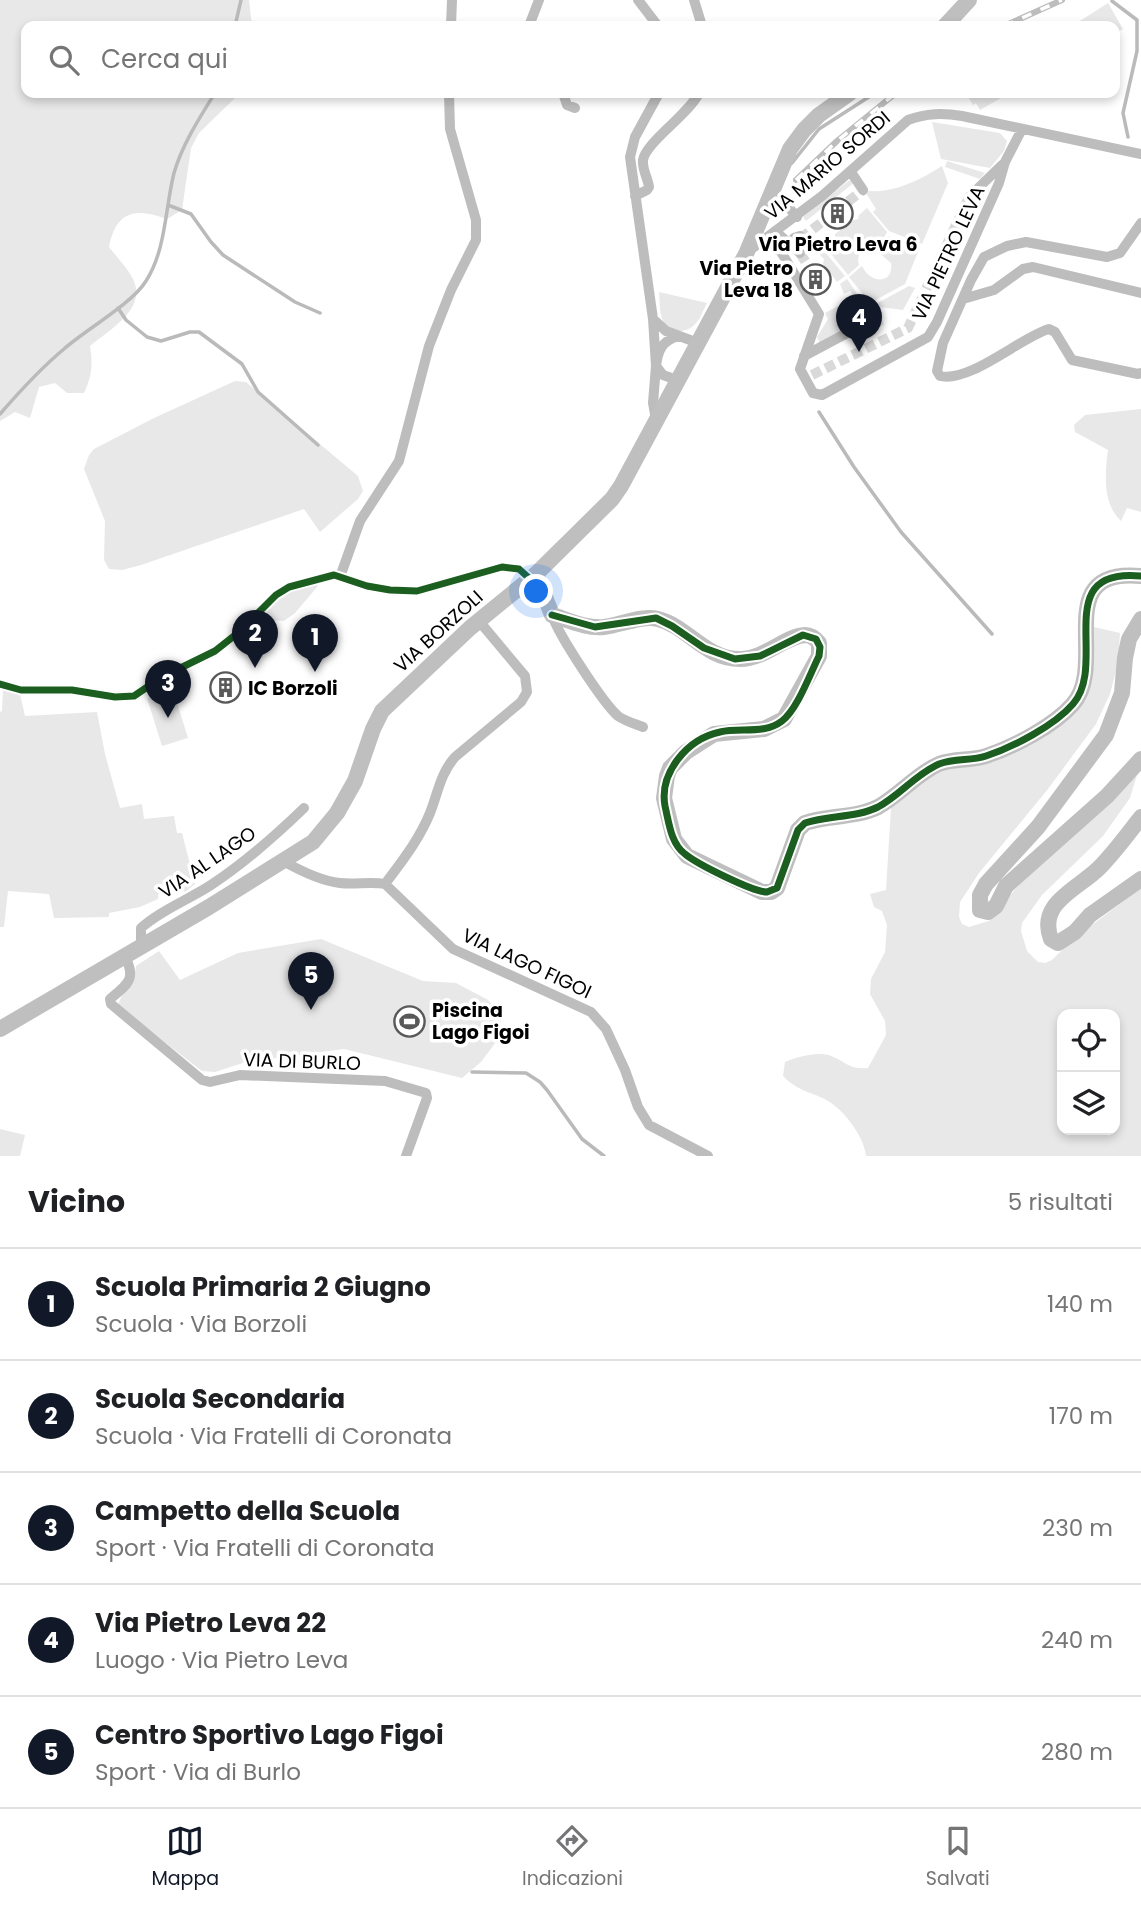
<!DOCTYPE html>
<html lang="it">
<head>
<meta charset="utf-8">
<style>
  body { margin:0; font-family:Poppins,sans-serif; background:#f6f6f6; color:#202124 }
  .controls { position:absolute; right:21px; bottom:21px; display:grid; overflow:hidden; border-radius:14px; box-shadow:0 4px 10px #0003 }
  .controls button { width:63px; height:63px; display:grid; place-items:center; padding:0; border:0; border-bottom:2px solid #e0e0e0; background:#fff; color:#202124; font:35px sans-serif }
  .you { position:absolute; left:537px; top:592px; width:24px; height:24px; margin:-18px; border:5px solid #fff; border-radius:50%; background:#1a73e8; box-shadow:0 0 0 10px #1a73e833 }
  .badge { display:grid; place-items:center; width:46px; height:46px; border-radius:50%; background:#111827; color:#fff; font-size:23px; font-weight:700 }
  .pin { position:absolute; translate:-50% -58px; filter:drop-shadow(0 2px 4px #0008) }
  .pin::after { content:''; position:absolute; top:37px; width:24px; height:21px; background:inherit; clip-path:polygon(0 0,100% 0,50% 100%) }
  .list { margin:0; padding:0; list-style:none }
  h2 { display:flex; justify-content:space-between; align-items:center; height:91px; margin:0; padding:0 28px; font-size:30px }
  h2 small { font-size:23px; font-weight:400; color:#757577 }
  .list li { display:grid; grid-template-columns:46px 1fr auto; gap:21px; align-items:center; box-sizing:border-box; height:112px; padding:0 28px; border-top:2px solid #e0e0e0 }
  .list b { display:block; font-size:26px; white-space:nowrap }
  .list p { margin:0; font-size:23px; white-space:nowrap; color:#757577 }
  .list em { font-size:23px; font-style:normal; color:#757577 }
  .icon { flex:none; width:38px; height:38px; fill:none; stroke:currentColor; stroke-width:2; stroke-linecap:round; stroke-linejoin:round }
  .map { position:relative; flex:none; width:1141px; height:1156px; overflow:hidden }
  .search { position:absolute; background:#fff; box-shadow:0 4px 10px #0003; left:21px; right:21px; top:21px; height:77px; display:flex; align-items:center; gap:18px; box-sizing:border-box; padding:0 24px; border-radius:14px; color:#757577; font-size:26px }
  .sheet { height:651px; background:#fff }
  nav { display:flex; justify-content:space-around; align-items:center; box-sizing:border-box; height:98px; border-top:2px solid #e0e0e0; background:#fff; font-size:19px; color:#757577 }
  nav a { display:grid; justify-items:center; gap:4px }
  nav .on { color:#111827 }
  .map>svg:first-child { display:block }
  .green { fill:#e8e8e8; fill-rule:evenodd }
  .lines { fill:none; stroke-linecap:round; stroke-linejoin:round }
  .stream { stroke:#bababa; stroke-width:3.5 }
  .street-tunnel { stroke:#d9d9d9; stroke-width:10; stroke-dasharray:10 5; stroke-linecap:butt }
  .street { stroke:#bdbdbd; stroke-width:10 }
  .secondary { stroke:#bfbfbf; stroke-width:16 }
  .rail-casing { stroke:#bdbdbd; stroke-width:6 }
  .rail { stroke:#fff; stroke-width:3.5; stroke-dasharray:10; stroke-linecap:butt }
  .cycleway-casing { stroke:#fff; stroke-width:11 }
  .cycleway { stroke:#1b5e20; stroke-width:7 }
  .labels { text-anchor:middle; stroke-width:7; stroke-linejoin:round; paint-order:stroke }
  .street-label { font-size:19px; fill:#000; stroke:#fff }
  .poi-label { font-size:19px; font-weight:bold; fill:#000; stroke:#fff; text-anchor:start }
</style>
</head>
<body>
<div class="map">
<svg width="1141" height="1156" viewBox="0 0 1141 1156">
  <rect width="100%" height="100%" fill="#fff"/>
  <!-- green -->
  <path class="green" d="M0,0H249L252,26H26V93H240L199,133L191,148L182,210L167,219C135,207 116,211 109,247C117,258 134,274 136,288C140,314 106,332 90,346C93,364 92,376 84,393H67L55,383L39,387L30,418L15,412L0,421Z
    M1108,3L1123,29L1115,34V26H1072Z
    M966,93H998L1001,98L980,110L976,103L973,105Z
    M932,122L1000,133L1007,141L1004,151L990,168L941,159Z
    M947,161L985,173L980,179L945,167Z
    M942,166L948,183L922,244L889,231L873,212L876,209L864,190C889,196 922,179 942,166Z
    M852,178L855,182L806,221L803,217Z
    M867,208L887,232L878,248L870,246C861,249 856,255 859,265L848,275L823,244L835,237V234L854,220L858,219L859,215Z
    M888,236L920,247L905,284L870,303L849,277L862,266C870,284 894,285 891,263L878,252Z
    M820,246L845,276L837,282L823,264L824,259L815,250Z
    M847,279L865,305L842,301L852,294L850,291L844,294L840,284Z
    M909,286L915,288L903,310L872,306Z
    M659,292L707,303C703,310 701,318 696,323C688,334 668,334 663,321C659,313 660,301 659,292Z
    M840,305L866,309L865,313L840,310L836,312L843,333L821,345L817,337L828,319L825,313Z
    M873,316L880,318L884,324L859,337L857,333L871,325L868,319Z
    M235,381L246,382L358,476L363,491L358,499L320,532L304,509L141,565L122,570L109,569L104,560L105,521L84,469L89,455L94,449L154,418Z
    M1141,409V512L1127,508L1121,521C1102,503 1105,473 1108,450L1075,432L1074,425L1085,415Z
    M310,580L318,586L295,613L284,621L255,619L276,595Z
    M1094,627L1120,633L1118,663L1110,694L1096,724L1048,789L979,873L960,902L959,917L962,924L969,927L989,921L1035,865L1137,775L1130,798L1103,836L1042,895L1022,923L1021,931L1027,951L1038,962L1045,963L1052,960L1072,940L1141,888V1156H866C865,1140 848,1116 835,1106C819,1092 801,1095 783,1076L785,1062C798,1057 818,1051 831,1056C847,1062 849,1070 868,1068L886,1035L885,1021L870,994L871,979L885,952L887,925L882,911L874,907L870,894L886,890L891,808L924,780L941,772L977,761L1050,732L1080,707L1091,676ZM1062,1014H1115V1130H1062Z
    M3,689L20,694L25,716L97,712L105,754L120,808L142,804L144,819L174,816L177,833H182L195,884L185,892L182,886L158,894V899L140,907L109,913V917L54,918L49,894L8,891L4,927H0V712L2,711Z
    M173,690L188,738L162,746L147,698Z
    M321,939L423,981L456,983L488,1000L501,1015L502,1034L481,1062L462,1078L344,1049L246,1062L215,1072L202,1071L118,1006C122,990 134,984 136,966L159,951L180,980L238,953Z
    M0,1129L25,1135L20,1156H0Z"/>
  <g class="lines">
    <!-- stream -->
    <path class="stream" d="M1112,1L1137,20V51L1123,113L1128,137
      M235,26L241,0
      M792,163L819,129L875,93
      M168,205L191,214L211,242L223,255L295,302L320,313
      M118,308L126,320L147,337L161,341L190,332H199L242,364L258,392L318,445
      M819,412L854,467L901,532L992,634
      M0,414C20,391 41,368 64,349C85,330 132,304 146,281C166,250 165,209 174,173C182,145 200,117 215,93
      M472,1072L526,1073L540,1082L547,1090L582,1139L604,1156"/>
    <!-- street-tunnel -->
    <path class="street-tunnel" d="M800,236H804L863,190
      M800,253L819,283
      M812,375L908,328L969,197"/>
    <!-- street -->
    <path class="street" d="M638,0L658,26
      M694,0L702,26
      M451,26L452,0
      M529,26L539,0
      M563,93L567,105L575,108
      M851,172L863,190
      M769,195L790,209L797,217
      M635,196L647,190L649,187C648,178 642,170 643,160C646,142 689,114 699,93
      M969,197L1002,165
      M1141,223L1120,253L1107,257L1026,242L1007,246L984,257L971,280L943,343L937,371L940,376C970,383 1021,337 1049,329L1055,332L1072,360L1138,374L1141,373
      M775,231L800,253
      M763,239L781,252L819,314L800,369L813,393L822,395L928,337L937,322L999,183L1005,162L1022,129
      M790,245L794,238L800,236
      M746,253L822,196L908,120C927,113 943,113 962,116L1141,154
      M963,299L994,290L1023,269L1033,267L1141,293
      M653,319L666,331L698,343
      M804,356L864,324V318
      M677,380L663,375L656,366C658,350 662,341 678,336
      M656,420L653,403L656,366L653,319L630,157L635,137L659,93
      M340,577L360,521L399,461L429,346L451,290L476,240V220L450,129L449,93
      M552,615C558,634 603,703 618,716C625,721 635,724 643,727
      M0,684L21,690H72L115,697L134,696L162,677L215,651L239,632L276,595L289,587L334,575L367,586L390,590L417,591L502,567L519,569L530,579
      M283,861C299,870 321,881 340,883C355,885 370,881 385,884L453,949L591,1012L606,1029L625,1070L638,1107L649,1125L708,1156
      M385,884C402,861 419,840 430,813C438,793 440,774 455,757L521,702L527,692L525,676L479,621
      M141,947V928C161,910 188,900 211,885C246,862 274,837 304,808
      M125,957C137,979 127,985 110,999L111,1004L202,1080L210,1082L240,1075L385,1081L426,1093L427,1098L406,1156"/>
    <!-- secondary -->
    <path class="secondary" d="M945,26L969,0
      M536,574L552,615C568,620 587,629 604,627C621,625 642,615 658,619C687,626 705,659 740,659C765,659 785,636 805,635C811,635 815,638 819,643V656L784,719L764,729L714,734L686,752L670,768L667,776L664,798L674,839L687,856L762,892H771L777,888L798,830L805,823C828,815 856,818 878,807C900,795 916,774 939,764C955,758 971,761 986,756C1013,747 1054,726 1073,704C1109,663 1049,567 1141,576
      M1141,619L1129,639L1125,658L1122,693L1106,735L1038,827L986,884L980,895V910L988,912L996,906L1006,886L1107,796L1141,759
      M1141,817C1128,834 1114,853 1099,868C1078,889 1037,903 1051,939L1058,943L1075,932L1090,915L1141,879
      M0,1029L209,907L313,842L337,813L355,781L373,729L382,711L470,628L536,574L612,499L621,486L746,254L790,149L804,130L819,115L850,93"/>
    <defs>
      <path id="rail" d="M1004,26L1062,0
        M796,180L837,141L896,93"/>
    </defs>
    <!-- rail casing -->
    <use href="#rail" class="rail-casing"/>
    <!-- rail -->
    <use href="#rail" class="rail"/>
    <defs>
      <path id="cycleway" d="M552,615L595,627L656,618L672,626L704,648L735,659L760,656L803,635L816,639L820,647L819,656C810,674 797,710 782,721C764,735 740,727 720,732C687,739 659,773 665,806C669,823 671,844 685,854C697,864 753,892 767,892L777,888L798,830L805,823C828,815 856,818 878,807C900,795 916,774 939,764C955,758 971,761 986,756C1013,747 1054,726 1073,704C1109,663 1049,567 1141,576
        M0,684L21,690H72L115,697L134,696L162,677L215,651L239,632L276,595L289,587L334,575L367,586L390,590L417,591L502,567L519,569L530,579"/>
    </defs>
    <!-- cycleway casing -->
    <use href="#cycleway" class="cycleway-casing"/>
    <!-- cycleway -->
    <use href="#cycleway" class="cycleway"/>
  </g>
  <!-- icons -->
  <defs>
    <symbol id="building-ring" viewBox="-11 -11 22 22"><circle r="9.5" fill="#fff" stroke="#595959" stroke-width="1.5"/><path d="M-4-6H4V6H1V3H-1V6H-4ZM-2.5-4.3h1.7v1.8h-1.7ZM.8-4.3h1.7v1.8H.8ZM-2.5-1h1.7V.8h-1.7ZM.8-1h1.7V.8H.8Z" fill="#595959"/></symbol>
    <symbol id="stadium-ring" viewBox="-11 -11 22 22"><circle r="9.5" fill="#fff" stroke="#595959" stroke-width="1.5"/><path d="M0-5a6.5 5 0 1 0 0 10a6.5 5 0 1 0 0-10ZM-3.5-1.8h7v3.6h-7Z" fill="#595959"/></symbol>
  </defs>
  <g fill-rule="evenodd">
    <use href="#building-ring" x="820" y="196" width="35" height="35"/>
    <use href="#building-ring" x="798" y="262" width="35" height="35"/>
    <use href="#building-ring" x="208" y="670" width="35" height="35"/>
    <use href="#stadium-ring" x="392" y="1004" width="35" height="35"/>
  </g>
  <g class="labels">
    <!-- street labels -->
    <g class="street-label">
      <text transform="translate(827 165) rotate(-40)" y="7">VIA MARIO SORDI</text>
      <text transform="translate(948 253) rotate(-65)" y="7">VIA PIETRO LEVA</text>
      <text transform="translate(438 631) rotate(-42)" y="7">VIA BORZOLI</text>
      <text transform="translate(207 862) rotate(-34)" y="7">VIA AL LAGO</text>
      <text transform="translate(527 963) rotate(25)" y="7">VIA LAGO FIGOI</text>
      <text transform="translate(302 1061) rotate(2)" y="7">VIA DI BURLO</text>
    </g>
    <!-- poi labels -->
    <g class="poi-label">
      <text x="838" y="251" text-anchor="middle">Via Pietro Leva 6</text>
      <text x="793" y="275" text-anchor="end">Via Pietro<tspan x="793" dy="22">Leva 18</tspan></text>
      <text x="248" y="695">IC Borzoli</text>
      <text x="432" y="1017">Piscina<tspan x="432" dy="22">Lago Figoi</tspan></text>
    </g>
  </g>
</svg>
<div class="controls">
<button><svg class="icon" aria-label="locate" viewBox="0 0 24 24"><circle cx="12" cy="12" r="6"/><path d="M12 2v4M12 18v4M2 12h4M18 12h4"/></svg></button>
<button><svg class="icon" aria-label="layers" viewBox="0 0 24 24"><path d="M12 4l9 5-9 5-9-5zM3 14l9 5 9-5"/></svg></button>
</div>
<div class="you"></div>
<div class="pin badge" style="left:315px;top:672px">1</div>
<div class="pin badge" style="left:255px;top:668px">2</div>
<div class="pin badge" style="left:168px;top:718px">3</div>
<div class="pin badge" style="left:859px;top:352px">4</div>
<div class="pin badge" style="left:311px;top:1010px">5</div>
<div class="search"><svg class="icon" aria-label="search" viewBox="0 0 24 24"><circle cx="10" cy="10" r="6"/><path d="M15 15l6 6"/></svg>Cerca qui</div>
</div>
<section class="sheet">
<h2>Vicino<small>5 risultati</small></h2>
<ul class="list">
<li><span class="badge">1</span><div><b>Scuola Primaria 2 Giugno</b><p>Scuola · Via Borzoli</p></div><em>140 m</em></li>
<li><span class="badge">2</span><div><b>Scuola Secondaria</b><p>Scuola · Via Fratelli di Coronata</p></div><em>170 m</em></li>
<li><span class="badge">3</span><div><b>Campetto della Scuola</b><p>Sport · Via Fratelli di Coronata</p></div><em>230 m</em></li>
<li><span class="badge">4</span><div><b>Via Pietro Leva 22</b><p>Luogo · Via Pietro Leva</p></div><em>240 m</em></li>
<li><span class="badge">5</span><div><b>Centro Sportivo Lago Figoi</b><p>Sport · Via di Burlo</p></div><em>280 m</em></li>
</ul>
</section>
<nav>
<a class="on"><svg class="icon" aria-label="map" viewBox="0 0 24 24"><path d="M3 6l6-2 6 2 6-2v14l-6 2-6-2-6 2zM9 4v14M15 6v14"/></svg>Mappa</a>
<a><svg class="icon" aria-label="directions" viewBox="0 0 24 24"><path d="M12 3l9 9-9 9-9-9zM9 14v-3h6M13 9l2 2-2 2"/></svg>Indicazioni</a>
<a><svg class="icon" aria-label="saved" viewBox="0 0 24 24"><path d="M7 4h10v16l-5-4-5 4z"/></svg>Salvati</a>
</nav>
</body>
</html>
